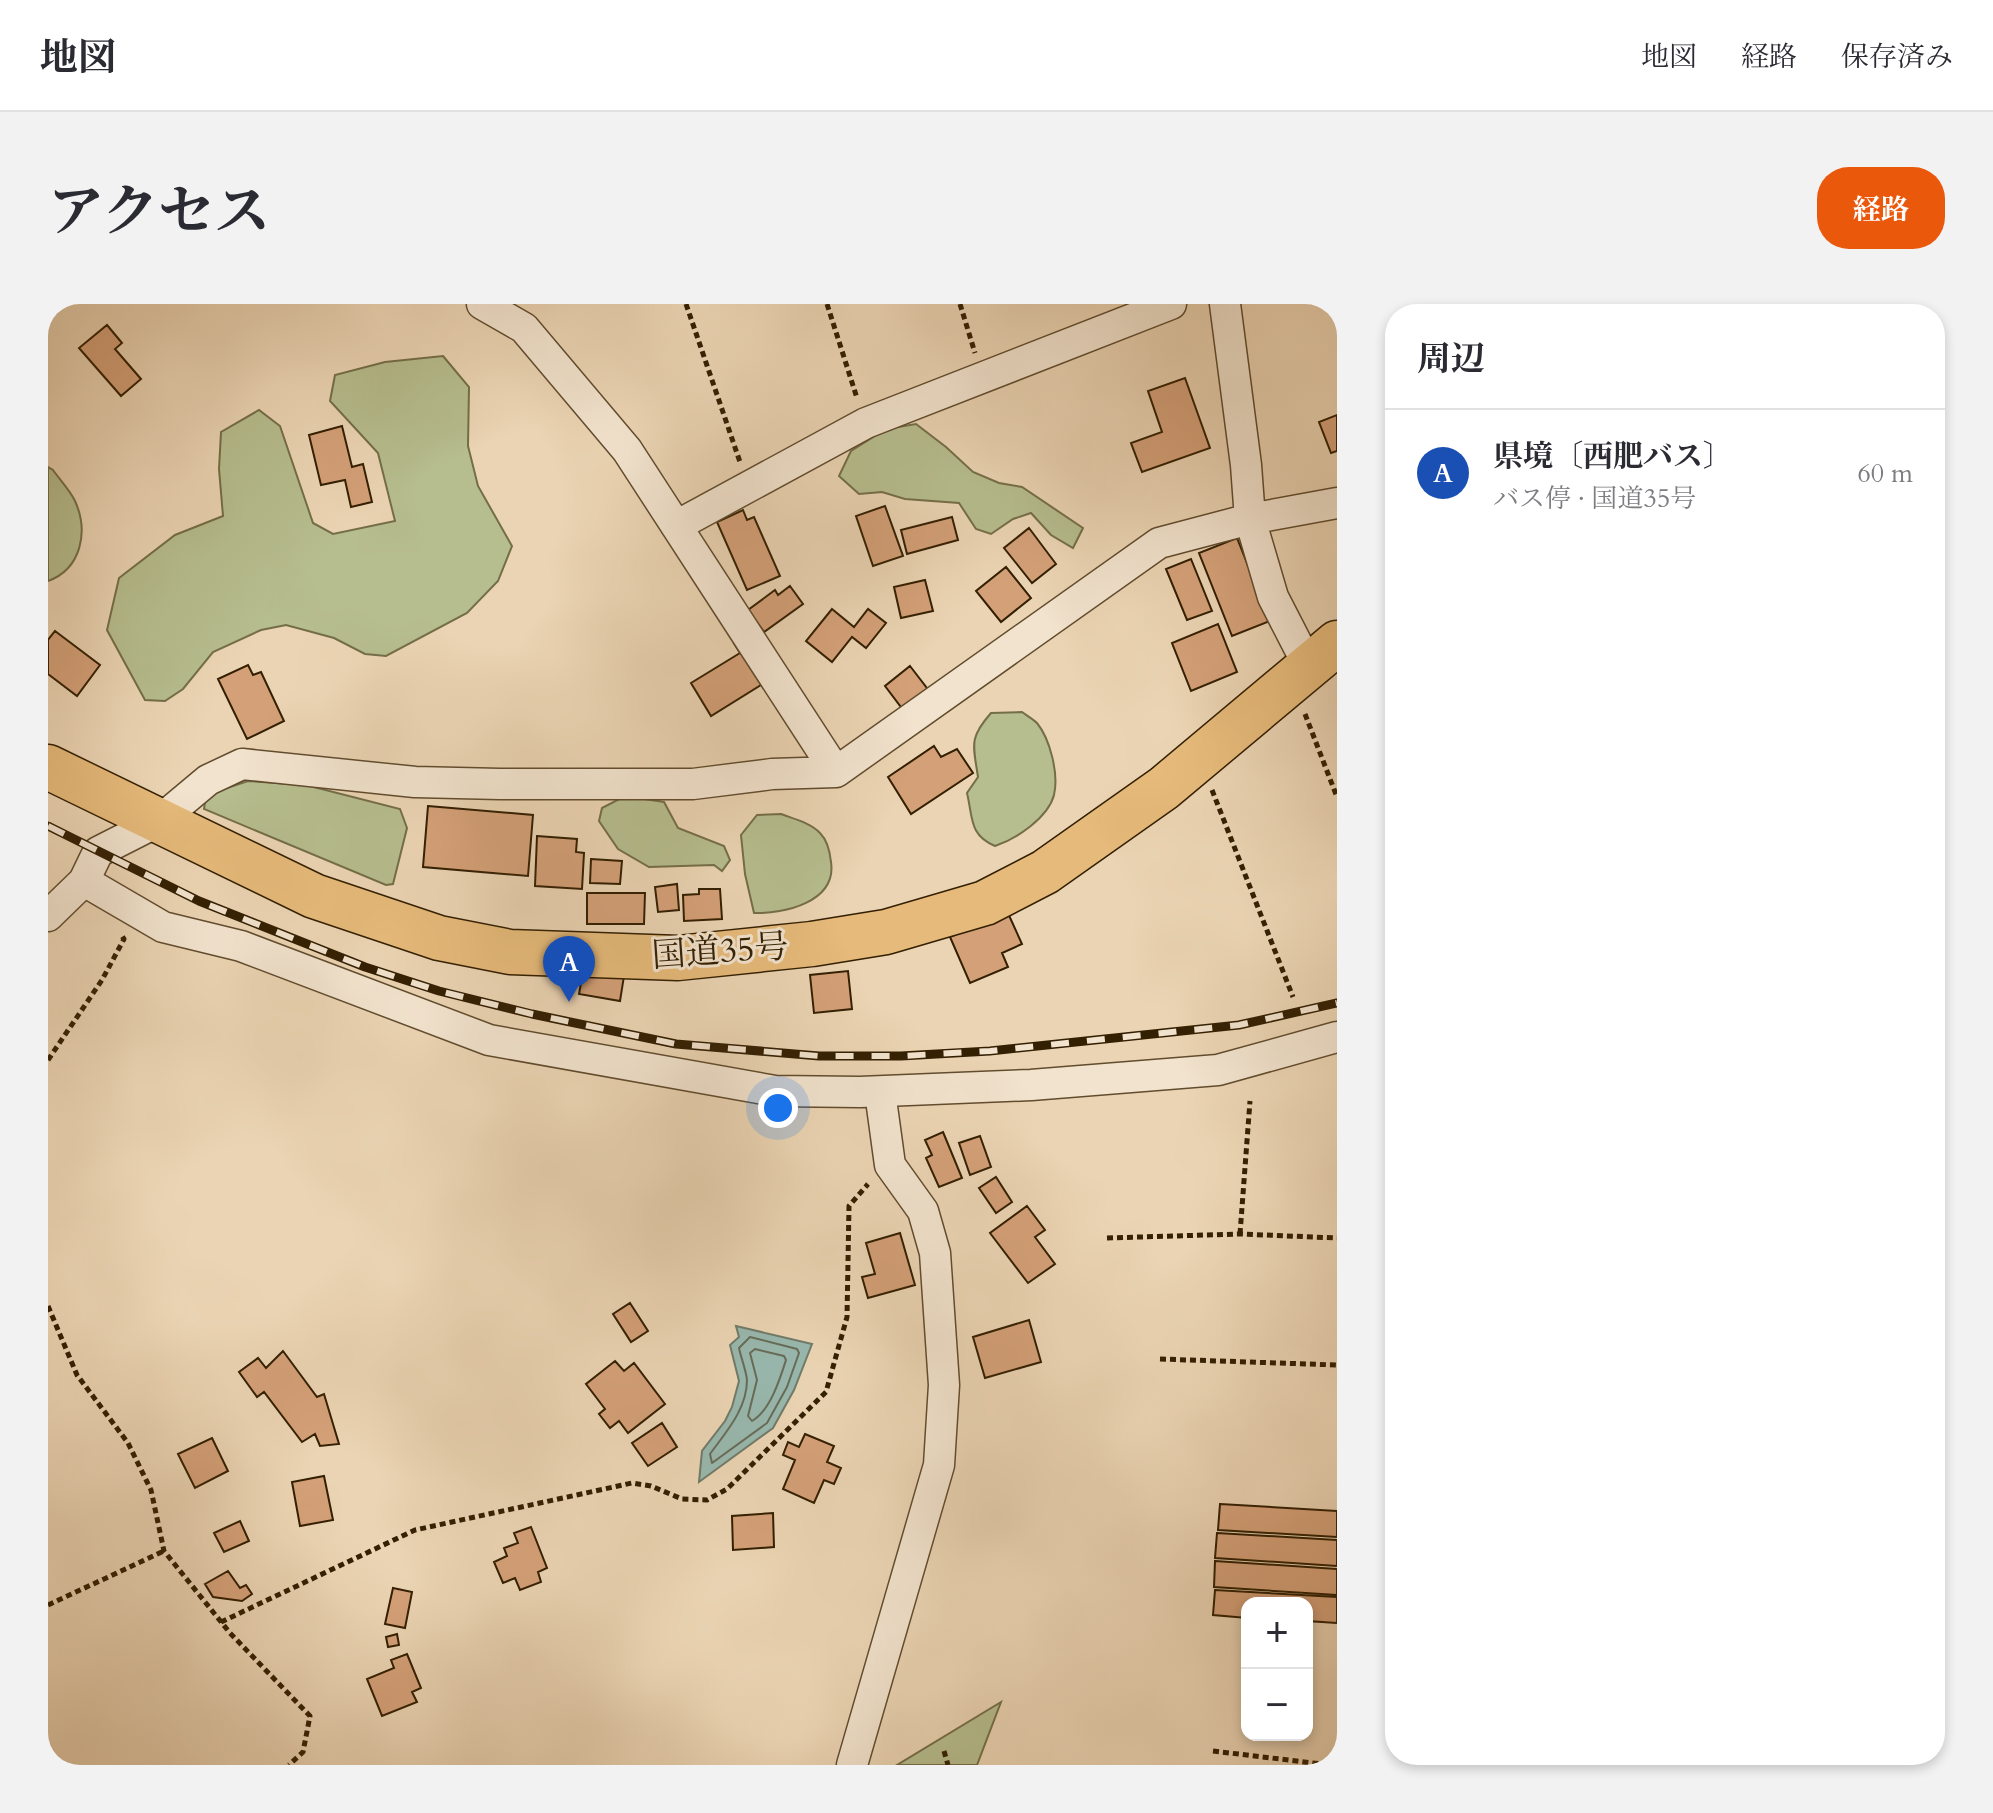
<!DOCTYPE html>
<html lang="ja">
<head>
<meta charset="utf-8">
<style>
  body { margin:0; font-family:Cardo,"Noto Serif JP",serif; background:#f2f2f3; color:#2b2b33 }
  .controls { position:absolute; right:24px; bottom:24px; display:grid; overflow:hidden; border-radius:16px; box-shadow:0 4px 12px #0003 }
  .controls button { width:72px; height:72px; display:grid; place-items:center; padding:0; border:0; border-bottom:2px solid #e1e1e2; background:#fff; color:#2b2b33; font:40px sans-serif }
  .you { position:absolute; left:730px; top:804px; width:28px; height:28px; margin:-20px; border:6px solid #fff; border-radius:50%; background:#1a73e8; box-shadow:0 0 0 12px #1a73e833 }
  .badge { display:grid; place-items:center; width:52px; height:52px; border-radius:50%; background:#ea580c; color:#fff; font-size:26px; font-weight:700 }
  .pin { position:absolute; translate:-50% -66px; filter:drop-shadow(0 2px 4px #0008) }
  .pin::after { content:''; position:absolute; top:42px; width:28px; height:24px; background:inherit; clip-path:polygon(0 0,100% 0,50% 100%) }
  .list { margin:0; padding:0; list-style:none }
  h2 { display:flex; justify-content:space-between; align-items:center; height:104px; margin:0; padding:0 32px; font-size:34px }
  h2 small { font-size:26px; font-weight:400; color:#7c7c81 }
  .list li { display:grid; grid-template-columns:52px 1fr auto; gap:24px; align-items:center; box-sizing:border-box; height:128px; padding:0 32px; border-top:2px solid #e1e1e2 }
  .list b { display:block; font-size:30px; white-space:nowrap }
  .list p { margin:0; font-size:26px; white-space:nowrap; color:#7c7c81 }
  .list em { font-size:26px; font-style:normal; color:#7c7c81 }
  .map { position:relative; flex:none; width:1289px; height:1461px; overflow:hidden; border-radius:32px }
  header { display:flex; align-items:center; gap:48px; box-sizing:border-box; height:112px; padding:0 40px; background:#fff; border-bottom:2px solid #e1e1e2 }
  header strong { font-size:38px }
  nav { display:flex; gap:44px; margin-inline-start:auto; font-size:28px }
  .intro { display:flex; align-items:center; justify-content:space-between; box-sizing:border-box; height:192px; padding:0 48px }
  h1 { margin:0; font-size:56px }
  .button { padding:20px 36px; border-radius:32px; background:#ea580c; color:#fff; font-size:28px; font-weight:700 }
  main { display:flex; gap:48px; padding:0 48px }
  aside { flex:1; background:#fff; border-radius:32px; box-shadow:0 4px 12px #0003 }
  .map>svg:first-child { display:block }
  .green { fill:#b6bd8e; stroke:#746e48; stroke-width:2 }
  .water { fill:#98b8ae; stroke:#707b69; stroke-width:2 }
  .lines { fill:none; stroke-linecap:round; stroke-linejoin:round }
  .shore { stroke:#666c58; stroke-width:2 }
  .building { fill:#d4a078; stroke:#331f02; stroke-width:2 }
  .street-casing { stroke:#614c2e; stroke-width:33 }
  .highway-casing { stroke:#331f02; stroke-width:47 }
  .path { stroke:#331f02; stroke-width:5; stroke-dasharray:6 4; stroke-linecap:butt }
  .street { stroke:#f2e3ce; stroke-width:30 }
  .highway { stroke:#e6ba7a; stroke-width:44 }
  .rail-casing { stroke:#331f02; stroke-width:9 }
  .rail { stroke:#f2e3ce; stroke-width:6; stroke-dasharray:18; stroke-linecap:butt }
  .labels { text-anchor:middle; stroke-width:6; stroke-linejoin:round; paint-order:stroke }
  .street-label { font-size:34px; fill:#331f02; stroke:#f2e3ce }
</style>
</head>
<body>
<header>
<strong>地図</strong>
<nav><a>地図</a><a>経路</a><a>保存済み</a></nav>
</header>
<div class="intro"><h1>アクセス</h1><a class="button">経路</a></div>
<main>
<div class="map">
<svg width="1289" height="1461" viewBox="0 0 1289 1461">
  <rect width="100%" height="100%" fill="#ebd4b3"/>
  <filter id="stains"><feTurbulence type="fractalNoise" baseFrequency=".0025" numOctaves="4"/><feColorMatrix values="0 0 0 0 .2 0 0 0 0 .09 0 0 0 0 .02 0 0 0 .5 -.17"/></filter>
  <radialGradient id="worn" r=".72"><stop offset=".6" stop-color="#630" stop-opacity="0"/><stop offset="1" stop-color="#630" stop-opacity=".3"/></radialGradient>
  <!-- green -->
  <path class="green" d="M395,52L421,83L420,142L430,182L464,242L450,277L419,309L338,352L317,350L286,334L238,321L213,326L165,348L135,385L117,397L97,396L59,326L71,274L127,231L175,212L171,165L173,128L211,106L232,122L265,219L285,230L347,217L330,149L282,97L287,71L337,58Z
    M868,120L898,143L925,168L951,179L974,183L1035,224L1025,244L1003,231L983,209L965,215L943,230L928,225L911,199L857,195L834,188L811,190L791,172L803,147L838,125Z
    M0,163L5,166C12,176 22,186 27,197C41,228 33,265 0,277Z
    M974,408C978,411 985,415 989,419C1002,435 1011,470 1006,491C1000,514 968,535 947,542C921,531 925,514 919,489L930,473C925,440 921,434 943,409Z
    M200,477L258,481L352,505L359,524L345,580L338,581L156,505L158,491Z
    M577,492L616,498L630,524L676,542L682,556L674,567L666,561L601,563L570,545L551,517L554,504Z
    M733,510C746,515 763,519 772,529C780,537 782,548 783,558C789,598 736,610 706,609L697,570L693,531L709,511Z
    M953,1398L929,1461H849Z"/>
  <!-- water -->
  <path class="water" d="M688,1022L764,1040L746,1086L725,1124L651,1178L654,1147L677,1117L684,1103L691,1077L682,1041L691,1033Z"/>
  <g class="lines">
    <!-- shore -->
    <path class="shore" d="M702,1033L749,1045L751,1049L739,1083L719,1119L664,1159L662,1150C678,1128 699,1105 699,1076C698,1066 693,1054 691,1044Z
      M707,1045L736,1052L738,1056C732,1075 722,1107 704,1117L700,1112L709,1076L702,1049Z"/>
  </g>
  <!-- building -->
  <path class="building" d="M59,21L74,39L67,45L93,75L73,92L31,44Z
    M1137,74L1162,144L1094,168L1083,139L1114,128L1100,87Z
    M1289,111V147L1283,149L1271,118Z
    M294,122L304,163L315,160L324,198L303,203L297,176L273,181L261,131Z
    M837,202L855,252L825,262L808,212Z
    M695,206L699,216L706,213L732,272L699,286L669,218Z
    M904,213L910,236L859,250L853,226Z
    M981,224L1008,260L984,279L956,244Z
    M1189,234L1222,317L1184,332L1151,249Z
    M1143,255L1164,307L1139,316L1118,265Z
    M958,263L983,294L953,318L928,287Z
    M877,276L885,307L853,314L846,283Z
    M742,282L755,300L716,328L700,306L727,286L730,291Z
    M784,305L806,323L820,305L838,319L818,344L804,333L784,358L758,337Z
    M1170,320L1189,368L1143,387L1124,339Z
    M7,327L52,361L29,392L0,370V336Z
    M695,334L721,376L663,412L643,379L692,349L686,339Z
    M200,361L205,371L213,368L236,417L199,435L170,375Z
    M862,362L882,388L856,407L837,382Z
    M886,442L893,453L909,445L925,469L863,510L840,473Z
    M380,502L485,511L480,572L375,563Z
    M489,532L529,535L528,548L536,549L534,585L487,582Z
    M543,555L574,557L572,580L542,579Z
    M629,580L631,606L610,608L607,583Z
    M651,585H672L674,615L636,617L635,591L651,590Z
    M539,589H597L596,620H539Z
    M959,607L974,640L954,649L960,663L922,679L902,633Z
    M800,667L804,705L766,709L762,671Z
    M535,668L576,672L572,697L531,690Z
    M895,828L914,874L891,883L878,854L884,851L877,836Z
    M932,832L943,863L922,871L911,839Z
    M948,873L964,898L948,909L931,884Z
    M979,902L997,926L987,933L1007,960L980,979L942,929Z
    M852,929L867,981L820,994L814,973L827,970L818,939Z
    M582,999L600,1027L583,1038L565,1010Z
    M981,1016L993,1058L937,1074L925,1033Z
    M235,1047L269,1093L276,1090L291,1140L272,1142L267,1130L254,1138L216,1088L209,1093L191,1068L210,1054L218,1064Z
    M567,1057L576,1067L586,1059L617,1100L580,1129L571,1117L562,1124L551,1110L557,1105L538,1080Z
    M614,1119L629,1143L600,1162L584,1139Z
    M757,1130L786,1142L779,1158L793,1164L786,1180L776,1176L766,1199L735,1185L747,1156L735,1151L740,1138L751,1143Z
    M164,1134L180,1167L147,1184L130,1150Z
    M276,1172L285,1216L252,1222L244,1178Z
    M1172,1200L1289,1207V1233L1170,1226Z
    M725,1209L726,1243L685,1246L684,1212Z
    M192,1217L201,1237L176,1248L166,1229Z
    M483,1223L499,1264L490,1268L493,1278L472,1286L467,1274L455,1279L446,1258L459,1252L456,1244L470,1239L466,1229Z
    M1169,1229L1289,1236V1262L1167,1254Z
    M1167,1257L1289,1265V1291L1166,1283Z
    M180,1267L192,1284L198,1281L204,1290L194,1297L165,1293L157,1280Z
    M345,1284L364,1288L357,1324L337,1320Z
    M1167,1286L1289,1293V1319L1259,1317V1299H1199V1314L1165,1311Z
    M349,1330L351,1341L340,1343L338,1333Z
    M359,1350L373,1384L364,1388L369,1398L334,1412L319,1375L346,1364L343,1356Z"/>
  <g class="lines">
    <defs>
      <path id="street" d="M434,0L476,24L579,146L788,468
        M1177,0L1198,161L1202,215L1225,293L1261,363
        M630,221L818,119L1123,0
        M36,577L115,623L193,642L441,736L727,787L812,788L983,781L1170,766L1289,733
        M0,612L36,577L50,548L111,517L160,476L194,460L367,478L452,480H645L724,470L788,468L1111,239L1202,215L1289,199
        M804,1461L891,1161L896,1081L887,949L875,907L842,861L832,788"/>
      <path id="highway" d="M0,463L266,592L391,634L462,648L630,654L764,640L838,628L937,599L997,568L1116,484L1289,339"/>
    </defs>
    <!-- street casing -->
    <use href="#street" class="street-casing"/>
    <!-- highway casing -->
    <use href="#highway" class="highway-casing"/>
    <!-- path -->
    <path class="path" d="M638,0L692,158
      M779,0L809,94
      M912,0L927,49
      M1257,410L1289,493
      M1164,486L1245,693
      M0,756L54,676L76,635L74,632
      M1192,930L1202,797
      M1059,934L1192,930L1289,934
      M0,1002L29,1071L80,1139L103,1186L116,1247L182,1329L262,1412L255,1448L241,1461
      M1112,1055L1289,1061
      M0,1301L116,1247
      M173,1318L367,1226L584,1179L603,1182L634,1195L659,1196L679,1185L778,1088L799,1013L801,902L820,880
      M896,1447L900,1461
      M1165,1447L1282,1461"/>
    <!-- street -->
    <use href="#street" class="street"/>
    <!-- highway -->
    <use href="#highway" class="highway"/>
    <defs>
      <path id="rail" d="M0,522L151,597L317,663L391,687L484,710L628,740L771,752H853L942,747L1191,721L1289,699"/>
    </defs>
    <!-- rail casing -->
    <use href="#rail" class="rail-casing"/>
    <!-- rail -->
    <use href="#rail" class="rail"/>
  </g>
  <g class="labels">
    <!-- street labels -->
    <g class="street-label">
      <text transform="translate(672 646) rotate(-4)" y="12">国道35号</text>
    </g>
  </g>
  <rect width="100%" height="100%" filter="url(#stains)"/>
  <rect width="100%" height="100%" fill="url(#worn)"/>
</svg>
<div class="controls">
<button>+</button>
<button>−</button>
</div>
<div class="you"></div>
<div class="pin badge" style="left:521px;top:698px;background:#1a4fb4">A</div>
</div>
<aside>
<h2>周辺<small></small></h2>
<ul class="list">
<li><span class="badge" style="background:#1a4fb4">A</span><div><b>県境〔西肥バス〕</b><p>バス停 · 国道35号</p></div><em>60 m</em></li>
</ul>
</aside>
</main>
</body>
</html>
